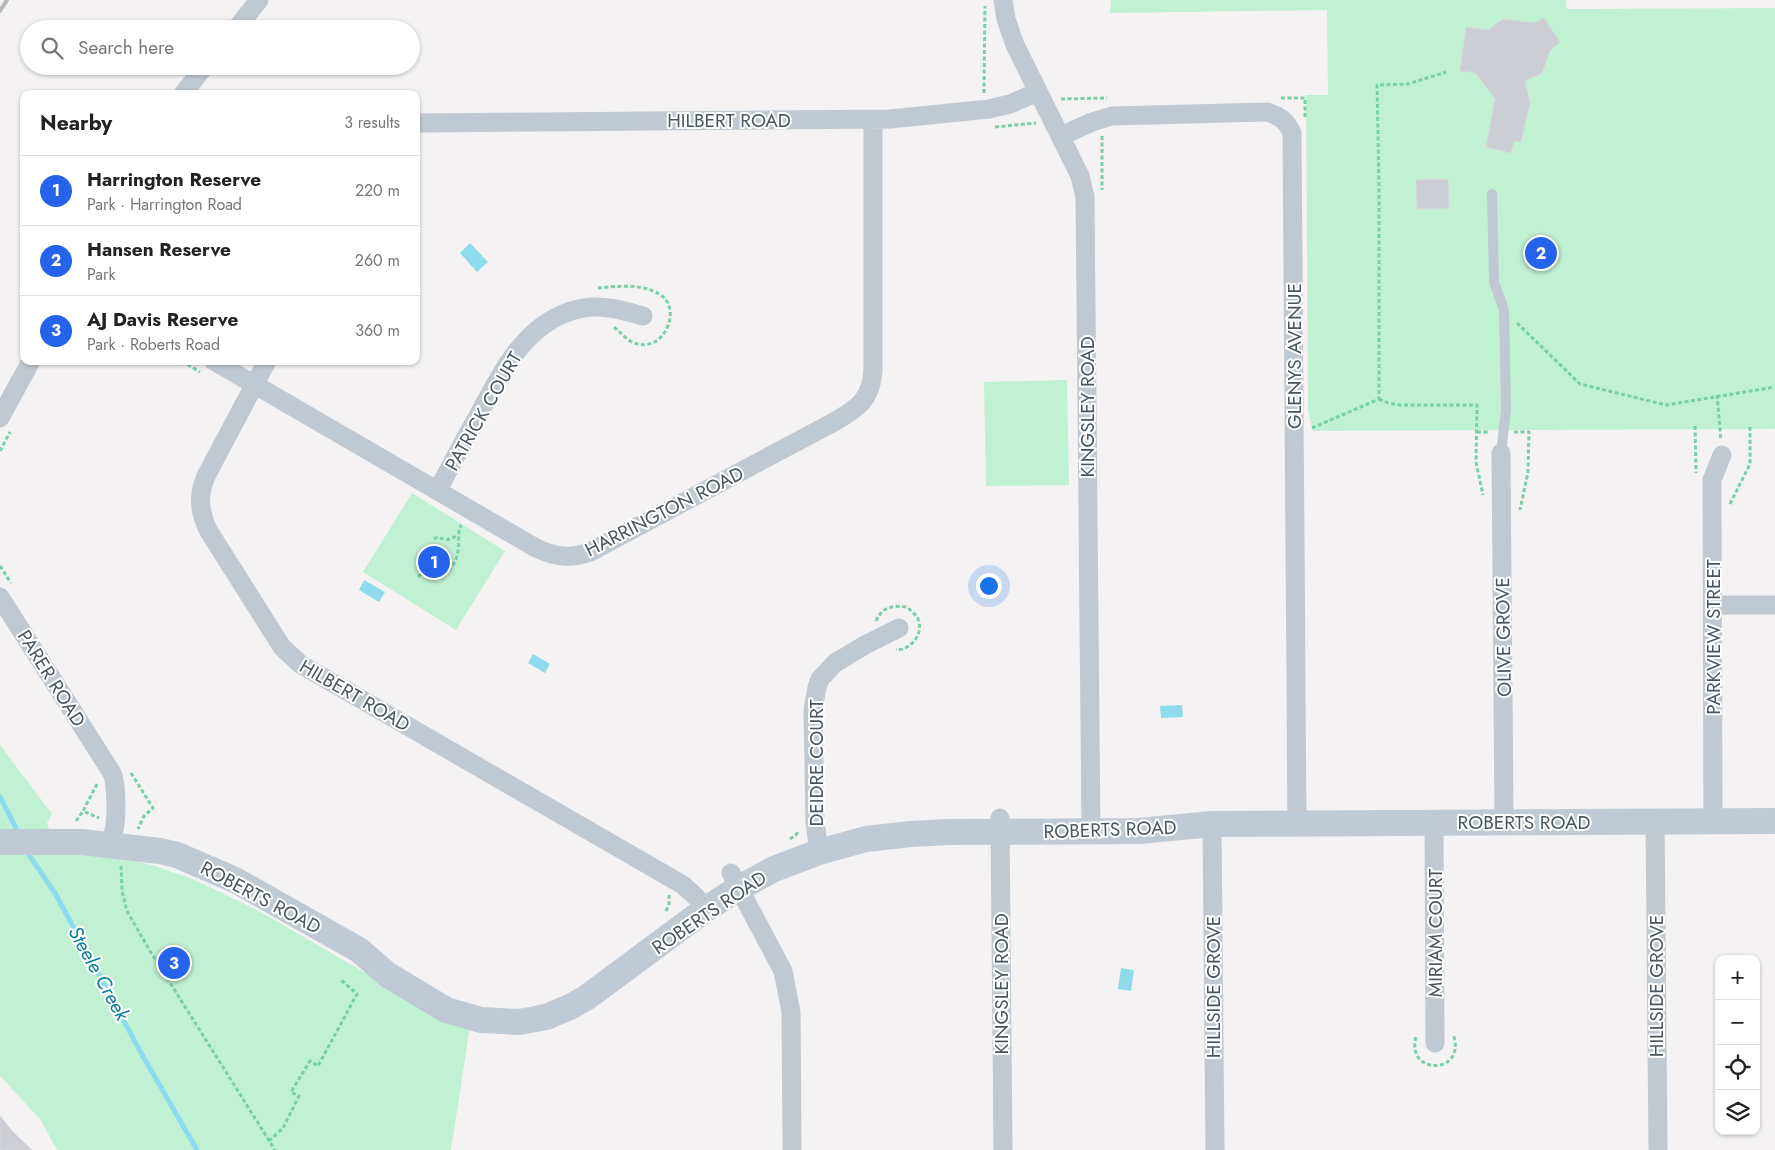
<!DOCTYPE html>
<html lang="en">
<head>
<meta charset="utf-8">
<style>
  body { margin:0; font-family:Jost,sans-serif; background:#f6f6f6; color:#222 }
  .controls { position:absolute; right:15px; bottom:15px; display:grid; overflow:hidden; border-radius:10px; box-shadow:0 1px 4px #0004 }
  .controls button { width:45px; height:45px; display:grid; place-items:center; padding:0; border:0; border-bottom:1px solid #e0e0e0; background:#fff; color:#222; font:25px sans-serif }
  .you { position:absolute; left:988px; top:585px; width:18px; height:18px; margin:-12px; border:4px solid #fff; border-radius:50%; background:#1a73e8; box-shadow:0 0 0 8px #1a73e833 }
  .badge { display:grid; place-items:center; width:32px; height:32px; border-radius:50%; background:#2563eb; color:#fff; font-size:16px; font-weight:700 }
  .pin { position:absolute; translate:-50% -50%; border:2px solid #fff; box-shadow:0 1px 5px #0006 }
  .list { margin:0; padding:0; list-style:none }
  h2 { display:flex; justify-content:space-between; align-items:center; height:65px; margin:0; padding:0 20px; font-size:21px }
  h2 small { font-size:16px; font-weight:400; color:#767676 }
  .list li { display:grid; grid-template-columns:32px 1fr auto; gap:15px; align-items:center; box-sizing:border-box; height:70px; padding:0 20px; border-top:1px solid #e0e0e0 }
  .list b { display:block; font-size:19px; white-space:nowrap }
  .list p { margin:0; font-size:16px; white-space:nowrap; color:#767676 }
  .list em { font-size:16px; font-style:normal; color:#767676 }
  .icon { flex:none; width:28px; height:28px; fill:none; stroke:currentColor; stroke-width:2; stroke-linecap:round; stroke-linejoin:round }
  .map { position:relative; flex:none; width:1775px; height:1150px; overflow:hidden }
  .search { position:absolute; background:#fff; box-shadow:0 1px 4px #0004; left:20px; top:20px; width:400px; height:55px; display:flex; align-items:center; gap:12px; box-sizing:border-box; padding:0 18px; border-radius:28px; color:#767676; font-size:19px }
  .panel { position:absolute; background:#fff; box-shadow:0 1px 4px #0004; left:20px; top:90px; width:400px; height:275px; border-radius:10px }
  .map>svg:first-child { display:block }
  .green { fill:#c1f1d3 }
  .water { fill:#8edbee }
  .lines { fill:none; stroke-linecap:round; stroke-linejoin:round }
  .stream { stroke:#8edbee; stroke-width:5 }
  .building { fill:#ccced4; stroke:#d6d8dd }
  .path { stroke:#78d0a4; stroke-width:3; stroke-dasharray:4 2.5; stroke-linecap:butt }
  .lane { stroke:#c0c9d1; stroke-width:10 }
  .street { stroke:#c0c9d1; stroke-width:19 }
  .secondary { stroke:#c0cad5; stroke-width:26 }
  .rail { stroke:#b4b7bc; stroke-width:4 }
  .labels { text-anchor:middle; stroke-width:4; stroke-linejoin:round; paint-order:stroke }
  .street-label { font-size:19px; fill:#495560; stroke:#fff }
  .water-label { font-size:20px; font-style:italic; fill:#0b7d9a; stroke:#fff }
</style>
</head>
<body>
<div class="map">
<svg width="1775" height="1150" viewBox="0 0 1775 1150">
  <rect width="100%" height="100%" fill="#f4f2f2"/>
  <!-- green -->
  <path class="green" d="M1111,0H1566L1567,9L1775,8V429L1313,431L1308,410L1306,95H1328L1327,10L1110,13Z
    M1067,380L1069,485L986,486L984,382Z
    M412,493L505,551L456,630L363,572Z
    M0,745L52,814L47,823L56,850L128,859L155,866L195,880L259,911L438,1015L470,1026L451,1150H57L40,1119L0,1076Z"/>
  <!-- water -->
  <path class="water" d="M470,243L488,262L477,272L460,253Z
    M364,580L385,592L379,602L359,590Z
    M533,654L550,664L545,673L528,663Z
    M1182,705L1183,717L1161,718L1160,706Z
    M1121,968L1134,970L1131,991L1118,989Z"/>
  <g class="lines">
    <!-- stream -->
    <path class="stream" d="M0,797L19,834
      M25,849L55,893L140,1051L197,1150"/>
  </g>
  <!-- building -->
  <path class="building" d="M1544,18L1560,42L1550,51L1542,73L1525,81L1530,103L1521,142L1514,141L1511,153L1486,147L1495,99L1476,73L1460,71L1466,27L1488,30L1503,19L1535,23Z
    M1448,179L1449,208L1417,209L1416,180Z
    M0,1116L13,1132L32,1150H0Z"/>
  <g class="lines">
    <!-- path -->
    <path class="path" d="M222,72L226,66
      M984,93L985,6
      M1281,98H1305V118
      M1061,99L1107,98
      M995,127L1036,123
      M1102,136V190
      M598,288C618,286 645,283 662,296C682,311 663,356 632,342C625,338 620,332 614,327
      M1517,323L1580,384L1666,405L1775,387
      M182,361L200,372
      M1717,395L1721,440
      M1379,399L1388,403L1400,405H1477L1476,462L1483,495
      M1695,426L1696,473
      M1312,428L1379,399V187L1377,85L1408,84L1446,72
      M1477,432H1490
      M1514,432H1529L1528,472L1520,510
      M0,451L10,432
      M1730,504L1750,464V427
      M434,539L438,537C446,541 450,540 458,535
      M0,566L11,583
      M418,577L421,574C436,578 453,573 457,556C460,545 457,535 461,525
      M876,621C882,607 893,605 907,607C911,611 916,614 918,619C924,634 911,650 896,650
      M131,773L153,808L144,816L138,829
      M97,784L83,811L99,818
      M76,821L83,811
      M790,839L796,835L799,830
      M121,866L122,891L127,911L150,951L275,1150
      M666,911L669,905V895
      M1416,1037C1405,1076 1468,1075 1453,1034
      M269,1141L283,1128L299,1096L291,1092L310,1061L318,1066L357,994L341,980"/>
    <!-- lane -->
    <path class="lane" d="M1492,194L1494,282L1504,310L1506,410L1501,453"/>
    <!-- street -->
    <path class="street" d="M1003,0L1006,19L1015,45L1080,176L1085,197L1091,832
      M236,29L259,0
      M183,94L205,66
      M416,123L890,119L989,109L1010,104L1038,92
      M1061,136L1092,122L1112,116L1267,112C1280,116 1286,120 1292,133L1297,823
      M214,361L536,548C555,557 570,559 590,552L834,422C858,408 872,399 873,369V119
      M267,361L206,476C198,495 199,511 208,530L282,647L300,664L683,885L696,897L706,909
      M0,418L31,361
      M1501,453L1504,822
      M438,490C451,465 464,440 478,416C503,369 530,313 591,307C609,306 625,311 643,316
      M0,597L112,773C117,784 117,823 113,834C112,838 109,842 107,845
      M1713,605H1775
      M1000,818L1003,1150
      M1655,822L1658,1150
      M1713,822L1712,480L1722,455
      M1434,823L1435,1043
      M1212,824L1215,1150
      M819,852L815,822L813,710L817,687L820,679L835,663L865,645L899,628
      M731,873L783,971L791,1012L792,1150"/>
    <!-- secondary -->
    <path class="secondary" d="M0,842H82L160,851L177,855L235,880L359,950L388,975L446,1010L481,1020L519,1022L546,1017L570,1007L586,998L706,909L739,888L774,869L819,852L866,839L911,834L948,832L1139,831L1212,824L1775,821"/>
    <!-- rail -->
    <path class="rail" d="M0,11L7,0"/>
  </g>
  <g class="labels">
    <!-- street labels -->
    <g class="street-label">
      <text x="729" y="127">HILBERT ROAD</text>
      <text transform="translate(1294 356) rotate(-90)" y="7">GLENYS AVENUE</text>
      <text transform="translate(1087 407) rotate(-90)" y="7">KINGSLEY ROAD</text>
      <text transform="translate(483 411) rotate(-60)" y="7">PATRICK COURT</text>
      <text transform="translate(664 511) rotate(-27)" y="7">HARRINGTON ROAD</text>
      <text transform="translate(1503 637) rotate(-91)" y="7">OLIVE GROVE</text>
      <text transform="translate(1713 637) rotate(-90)" y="7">PARKVIEW STREET</text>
      <text transform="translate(52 678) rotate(58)" y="7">PARER ROAD</text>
      <text transform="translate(355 695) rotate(30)" y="7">HILBERT ROAD</text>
      <text transform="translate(816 763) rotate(-90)" y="7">DEIDRE COURT</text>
      <text x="1524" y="829">ROBERTS ROAD</text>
      <text transform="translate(1110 829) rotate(-2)" y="7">ROBERTS ROAD</text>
      <text transform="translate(261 897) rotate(28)" y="7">ROBERTS ROAD</text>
      <text transform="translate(709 912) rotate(-34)" y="7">ROBERTS ROAD</text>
      <text transform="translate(1435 933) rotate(-90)" y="7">MIRIAM COURT</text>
      <text transform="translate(1001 984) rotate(-90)" y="7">KINGSLEY ROAD</text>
      <text transform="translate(1656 986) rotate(-90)" y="7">HILLSIDE GROVE</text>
      <text transform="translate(1213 987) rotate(-90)" y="7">HILLSIDE GROVE</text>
    </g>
    <!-- water labels -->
    <g class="water-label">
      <text transform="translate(99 973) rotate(61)" y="7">Steele Creek</text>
    </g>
  </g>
</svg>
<div class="controls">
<button>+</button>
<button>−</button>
<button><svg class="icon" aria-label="locate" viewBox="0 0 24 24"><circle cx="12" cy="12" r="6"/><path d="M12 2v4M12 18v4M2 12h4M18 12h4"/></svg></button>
<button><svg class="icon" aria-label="layers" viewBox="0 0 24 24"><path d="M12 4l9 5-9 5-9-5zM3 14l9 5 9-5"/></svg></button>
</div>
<div class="you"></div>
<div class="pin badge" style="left:434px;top:562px">1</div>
<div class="pin badge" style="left:1541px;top:253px">2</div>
<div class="pin badge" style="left:174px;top:963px">3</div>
<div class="search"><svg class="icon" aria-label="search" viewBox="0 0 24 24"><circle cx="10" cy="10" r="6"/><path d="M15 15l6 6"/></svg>Search here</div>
<section class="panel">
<h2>Nearby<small>3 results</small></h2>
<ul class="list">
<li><span class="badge">1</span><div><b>Harrington Reserve</b><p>Park · Harrington Road</p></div><em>220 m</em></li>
<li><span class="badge">2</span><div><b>Hansen Reserve</b><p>Park</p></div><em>260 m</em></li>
<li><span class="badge">3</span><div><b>AJ Davis Reserve</b><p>Park · Roberts Road</p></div><em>360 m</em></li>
</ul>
</section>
</div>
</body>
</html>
